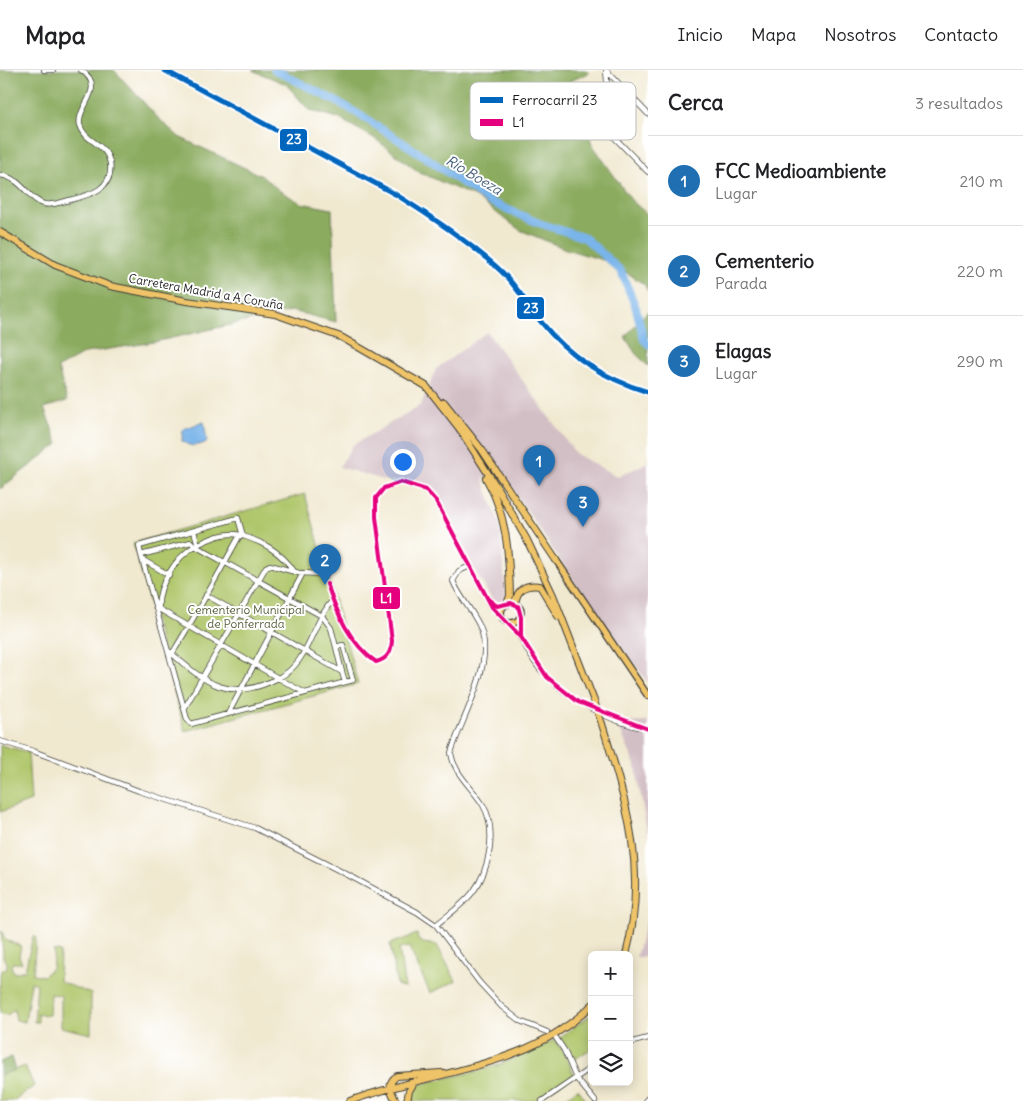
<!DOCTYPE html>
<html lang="es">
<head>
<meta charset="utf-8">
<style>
  body { margin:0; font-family:Delius,sans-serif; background:#f2f2f2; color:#202124 }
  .controls { position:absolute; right:15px; bottom:15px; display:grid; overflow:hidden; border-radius:8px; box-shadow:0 2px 12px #0003 }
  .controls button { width:45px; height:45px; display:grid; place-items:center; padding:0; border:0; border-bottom:1px solid #e0e0e0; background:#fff; color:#202124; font:25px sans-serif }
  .you { position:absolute; left:402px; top:391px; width:18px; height:18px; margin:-12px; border:4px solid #fff; border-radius:50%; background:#1a73e8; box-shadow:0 0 0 8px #1a73e833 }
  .badge { display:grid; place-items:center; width:32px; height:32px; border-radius:50%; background:#1f6fb2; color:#fff; font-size:16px; font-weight:700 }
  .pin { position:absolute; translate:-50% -41px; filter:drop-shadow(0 1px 2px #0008) }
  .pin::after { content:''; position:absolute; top:26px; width:18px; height:15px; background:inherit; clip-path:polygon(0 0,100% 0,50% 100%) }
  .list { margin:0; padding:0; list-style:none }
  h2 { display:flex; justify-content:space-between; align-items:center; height:65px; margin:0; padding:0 20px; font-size:21px }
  h2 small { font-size:16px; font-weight:400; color:#757577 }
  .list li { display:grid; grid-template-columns:32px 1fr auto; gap:15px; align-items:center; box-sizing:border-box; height:90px; padding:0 20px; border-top:1px solid #e0e0e0 }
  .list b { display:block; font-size:19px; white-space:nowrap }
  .list p { margin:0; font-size:16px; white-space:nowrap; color:#757577 }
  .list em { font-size:16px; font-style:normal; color:#757577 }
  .icon { flex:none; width:28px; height:28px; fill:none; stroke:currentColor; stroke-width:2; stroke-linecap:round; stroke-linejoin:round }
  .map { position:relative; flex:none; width:648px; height:1031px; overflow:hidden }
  header { display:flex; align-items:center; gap:30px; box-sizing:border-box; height:70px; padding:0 25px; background:#fff; border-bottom:1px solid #e0e0e0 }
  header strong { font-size:24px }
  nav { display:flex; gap:28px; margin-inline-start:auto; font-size:18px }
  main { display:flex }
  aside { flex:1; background:#fff }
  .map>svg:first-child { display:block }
  .industrial { fill:#d2bec5 }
  .green { fill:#afc66b; stroke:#667144 }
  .forest { fill:#8bab5f; stroke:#54643e }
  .water { fill:#79b4ea; stroke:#4a6883 }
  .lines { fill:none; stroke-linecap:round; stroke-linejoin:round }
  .river { stroke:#79b4ea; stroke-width:8 }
  .minor-casing { stroke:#3c3b37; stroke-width:6 }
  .major-casing { stroke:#3c3b37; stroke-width:8 }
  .highway-casing { stroke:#3c3b37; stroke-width:8 }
  .minor { stroke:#fff; stroke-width:4.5 }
  .major { stroke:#efc469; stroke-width:5.5 }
  .highway { stroke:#efc469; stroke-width:6 }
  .highway-bridge-casing { stroke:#3c3b37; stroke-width:8; stroke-linecap:butt }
  .highway-bridge { stroke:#efc469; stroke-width:6 }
  .bus-1-casing { stroke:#fff; stroke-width:8 }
  .bus-1 { stroke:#e5007d; stroke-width:4 }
  .rail-1-casing { stroke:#fff; stroke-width:9 }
  .rail-1 { stroke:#0065bd; stroke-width:5 }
  .labels { text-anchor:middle; stroke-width:4; stroke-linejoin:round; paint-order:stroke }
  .street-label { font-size:12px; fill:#1c1c1c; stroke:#fff }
  .park-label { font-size:12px; fill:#57603c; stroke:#fff }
  .water-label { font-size:14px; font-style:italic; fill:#466079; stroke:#fff }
  .key { fill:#fff; stroke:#bbb; stroke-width:1 }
  .key-label { font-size:14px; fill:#1c1c1c }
  .line-badge { stroke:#fff; stroke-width:2 }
  .badge-label { font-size:14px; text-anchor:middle; font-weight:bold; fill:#fff }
</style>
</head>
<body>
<header>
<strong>Mapa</strong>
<nav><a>Inicio</a><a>Mapa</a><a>Nosotros</a><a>Contacto</a></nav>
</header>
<main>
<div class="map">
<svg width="648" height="1031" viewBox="0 0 648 1031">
  <rect width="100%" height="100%" fill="#fff"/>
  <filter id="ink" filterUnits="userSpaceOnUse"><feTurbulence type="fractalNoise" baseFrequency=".02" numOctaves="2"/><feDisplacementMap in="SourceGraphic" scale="10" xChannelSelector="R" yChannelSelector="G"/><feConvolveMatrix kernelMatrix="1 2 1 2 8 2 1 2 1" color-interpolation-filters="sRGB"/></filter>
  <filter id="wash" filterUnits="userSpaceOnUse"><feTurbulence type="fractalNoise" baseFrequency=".0096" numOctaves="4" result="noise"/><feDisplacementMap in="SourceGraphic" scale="20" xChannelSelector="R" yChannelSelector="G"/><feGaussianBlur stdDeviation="1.12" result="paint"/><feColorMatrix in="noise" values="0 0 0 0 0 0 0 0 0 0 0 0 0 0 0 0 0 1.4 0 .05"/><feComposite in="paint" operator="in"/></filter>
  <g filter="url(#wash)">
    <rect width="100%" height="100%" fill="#f0e8cf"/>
    <!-- industrial -->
    <path class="industrial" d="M487,262L576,384L618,407L648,392V613L576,514L498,397L483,409L500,455L506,528L501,532L493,531L470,492L435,425L426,417L403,411H387L339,397L353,375L421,335L436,299Z
      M648,652V768L636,697L617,653Z
      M648,837V887H636L646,851Z"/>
    <!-- green -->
    <path class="green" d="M305,424L358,614L185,661L133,473Z
      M0,675L28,682L31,731L0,742Z
      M2,861L5,870L21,876L19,886L22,893H12L11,896L14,903L25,900L33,866L36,868L33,904L43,906L52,898L54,880L60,882L59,911L91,924V964L61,957V925L50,924L49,945L38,944V952H34L37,914L31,912L25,952L16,950L14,939L8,945L0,943V904L1,901L7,899V892L3,888C4,878 0,871 2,861Z
      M417,864L418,870L423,873L437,875L456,911L430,923L409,877L399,879L405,918L397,915L390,874Z
      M589,946L592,950V978L572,991L559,968Z
      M555,970L565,984L574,1005L534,1031H411L413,1017C441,1007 470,1005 498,995C517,988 536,978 555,970Z
      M25,996L34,1016L13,1031H0V1005Z
      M578,1019L587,1031H560Z"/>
    <!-- forest -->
    <path class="forest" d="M0,0H114L158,48L179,67L262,106L280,121L301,133L332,139L336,252L292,241L154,272L85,283L58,298L67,331L44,338L58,374L0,419Z
      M252,0H586L589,3L570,11L592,74L631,130L648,145V222L645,215L613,193L566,179L520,160L475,127L419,102L374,68L338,48L309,40L286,14Z
      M648,241V296L636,284L625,267Z
      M11,987L15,1000L0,1005V992Z"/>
    <!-- water -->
    <path class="water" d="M204,352L207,372C197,376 191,378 182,371L183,359Z"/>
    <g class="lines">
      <!-- river -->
      <path class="river" d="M275,0L347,37L424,86L488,131L539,153L585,168L621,201L636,238L644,270L648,274"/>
    </g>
  </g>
  <g filter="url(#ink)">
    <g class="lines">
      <defs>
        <path id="minor" d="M44,0H53
          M606,0L611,58L615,68L648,102
          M606,0L648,44
          M0,105C23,108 28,130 44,134C52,136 62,132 70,130C90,125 114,119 110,93C106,72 85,73 80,55C76,36 108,18 81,0
          M426,420L436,431L492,537L501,546
          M194,461L198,475
          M240,465C263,472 280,481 294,501
          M141,485L139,476L238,448L243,466
          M143,490L169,505
          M206,525L342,602L345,612
          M489,530L497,536H504
          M519,549L521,566
          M508,553C521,564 526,580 536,594C559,626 610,653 648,659
          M336,577L342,602
          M170,582C206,614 231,633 278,608L305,623
          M172,584C196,545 218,505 240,465C225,461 209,469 195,476L191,472L141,485L187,649L191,654L353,610L343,575L336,577L331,558L322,546L195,476C176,487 156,517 159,539C199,562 239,585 278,608C309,594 311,554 332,531
          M184,639L266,497L270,495L299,503L326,504
          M228,644L303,503
          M0,671L33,681L139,721L255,758L348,805L417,842L436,855L479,912L502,937L520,951L547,962
          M436,855C448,845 463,835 473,822C490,800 497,759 483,735C472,717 454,704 451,683C461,648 496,594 480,557C473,541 460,528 453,511L459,501L470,496
          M556,968L564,980L576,1008L595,1031
          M629,973L648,968
          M542,1031L592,997
          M645,1031L648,1028"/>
        <path id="major" d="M556,490L648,626
          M501 543a10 10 0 1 1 20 0a10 10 0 1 1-20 0Z"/>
        <path id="highway" d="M0,162L55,195L110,216L187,231L275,244L341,267L426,316L459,358L496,416L527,470L553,525L594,631
          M444,332L482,380L556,490
          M486,408C507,445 509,484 510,526L507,534
          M515,534C517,519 525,514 540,516L558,546
          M602,654C627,734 648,801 626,885
          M350,1031C430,1001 528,999 592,935
          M396,1031C391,1022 386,1013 397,1006L441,1003
          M407,1031L409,1021L415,1011"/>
      </defs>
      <!-- minor casing -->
      <use href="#minor" class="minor-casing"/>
      <!-- major casing -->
      <use href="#major" class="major-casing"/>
      <!-- highway casing -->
      <use href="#highway" class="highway-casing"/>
      <!-- minor -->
      <use href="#minor" class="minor"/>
      <!-- major -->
      <use href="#major" class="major"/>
      <!-- highway -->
      <use href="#highway" class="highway"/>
      <defs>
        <path id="highway-bridge" d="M594,631L602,654"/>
      </defs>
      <!-- highway-bridge casing -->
      <use href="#highway-bridge" class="highway-bridge-casing"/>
      <!-- highway-bridge -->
      <use href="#highway-bridge" class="highway-bridge"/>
      <defs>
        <path id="bus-1" d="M327,514C337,543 350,574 376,592C387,589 391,583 392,571L376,447V428L384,418L401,412L426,420L436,431L492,537L521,567L547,607L578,632L648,659
          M488,529L497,536L511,533L518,536L521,547V567"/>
      </defs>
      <!-- bus-1 casing -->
      <use href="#bus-1" class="bus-1-casing"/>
      <!-- bus-1 -->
      <use href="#bus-1" class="bus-1"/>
      <defs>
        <path id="rail-1" d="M164,0L395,124C432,147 470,172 502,202C518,218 528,236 542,253C570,288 605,309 648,322"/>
      </defs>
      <!-- rail-1 casing -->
      <use href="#rail-1" class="rail-1-casing"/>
      <!-- rail-1 -->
      <use href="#rail-1" class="rail-1"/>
    </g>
  </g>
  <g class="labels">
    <!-- street labels -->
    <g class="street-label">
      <text transform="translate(206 222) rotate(10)" y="4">Carretera Madrid a A Coruña</text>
    </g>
    <!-- park labels -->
    <g class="park-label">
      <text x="246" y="544">Cementerio Municipal<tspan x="246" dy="14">de Ponferrada</tspan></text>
    </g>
    <!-- water labels -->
    <g class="water-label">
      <text transform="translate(474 105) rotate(31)" y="5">Río Boeza</text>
    </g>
  </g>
  <!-- legend -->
  <rect x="470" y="12" width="166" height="58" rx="8" class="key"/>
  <rect x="480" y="27" width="23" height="6" fill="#0065bd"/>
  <rect x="480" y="49" width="23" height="7" fill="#e5007d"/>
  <g class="key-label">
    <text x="512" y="35">Ferrocarril 23</text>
    <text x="512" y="57">L1</text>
  </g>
  <g class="line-badge">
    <rect x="279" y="58" width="29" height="24" rx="5" fill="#0065bd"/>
    <rect x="516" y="226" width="29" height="24" rx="5" fill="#0065bd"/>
    <rect x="372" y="516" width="29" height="24" rx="5" fill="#e5007d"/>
  </g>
  <g class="badge-label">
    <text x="294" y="74">23</text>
    <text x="531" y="243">23</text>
    <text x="386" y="533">L1</text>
  </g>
</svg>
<div class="controls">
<button>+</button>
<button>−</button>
<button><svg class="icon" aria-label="layers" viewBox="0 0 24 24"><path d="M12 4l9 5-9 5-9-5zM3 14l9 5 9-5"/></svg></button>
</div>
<div class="you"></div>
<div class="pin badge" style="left:539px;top:416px">1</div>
<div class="pin badge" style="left:325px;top:515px">2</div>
<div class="pin badge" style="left:583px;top:457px">3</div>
</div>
<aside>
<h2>Cerca<small>3 resultados</small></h2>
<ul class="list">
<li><span class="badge">1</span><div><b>FCC Medioambiente</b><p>Lugar</p></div><em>210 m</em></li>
<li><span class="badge">2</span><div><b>Cementerio</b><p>Parada</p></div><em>220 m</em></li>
<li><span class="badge">3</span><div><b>Elagas</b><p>Lugar</p></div><em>290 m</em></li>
</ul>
</aside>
</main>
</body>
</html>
